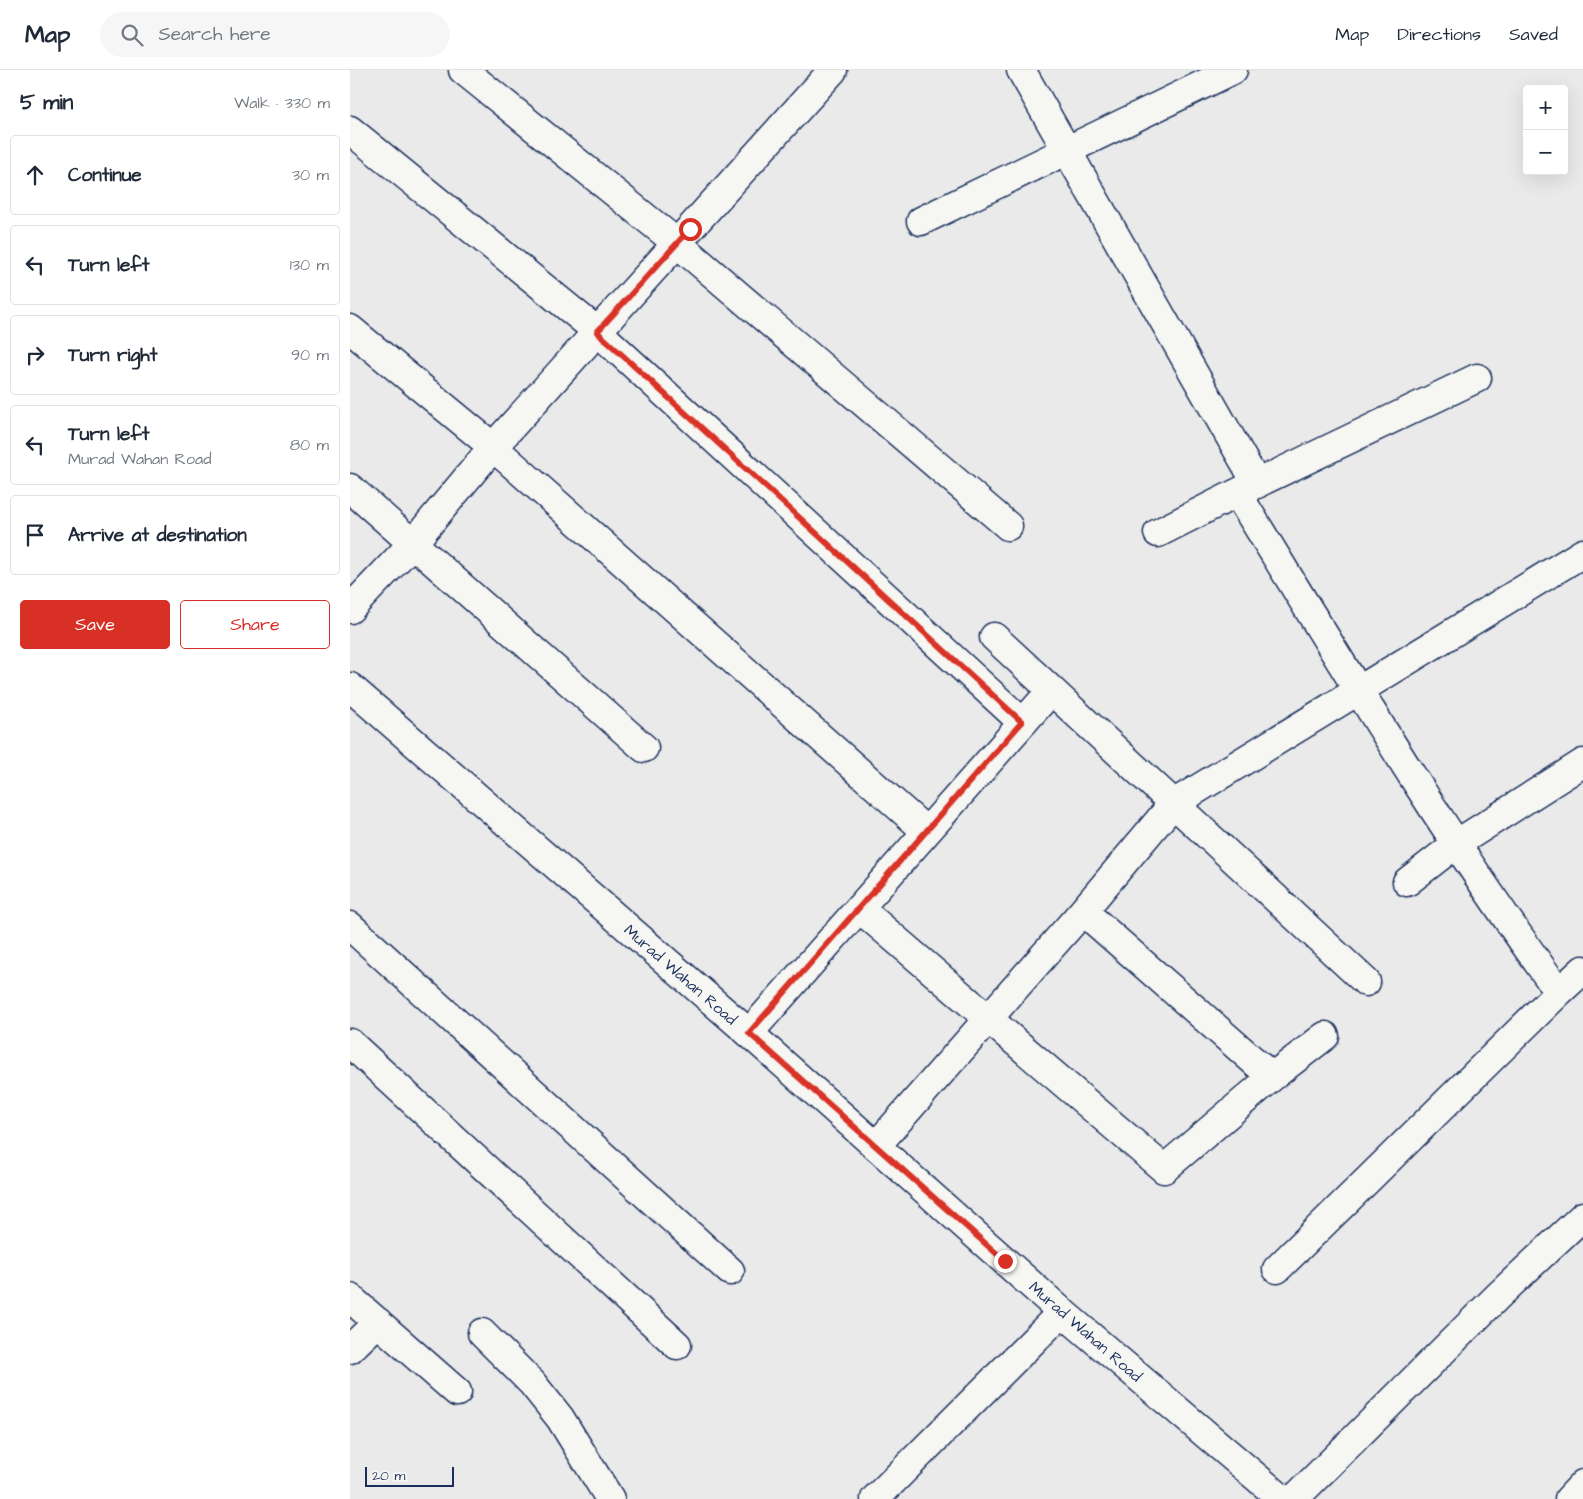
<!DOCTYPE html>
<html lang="en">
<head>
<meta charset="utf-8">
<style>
  body { margin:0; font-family:"Architects Daughter",sans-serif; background:#f6f6f7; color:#1f2937 }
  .controls { position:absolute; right:15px; top:15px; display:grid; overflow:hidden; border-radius:5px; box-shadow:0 5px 20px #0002 }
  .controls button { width:45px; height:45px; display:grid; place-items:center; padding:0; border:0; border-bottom:1px solid #e0e1e3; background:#fff; color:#1f2937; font:25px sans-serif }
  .scale { position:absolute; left:15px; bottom:12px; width:89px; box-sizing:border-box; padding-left:5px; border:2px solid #1b2f5e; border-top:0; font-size:14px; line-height:18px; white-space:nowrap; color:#1b2f5e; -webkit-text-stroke:4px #f6f6f2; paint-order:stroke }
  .stop { position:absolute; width:15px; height:15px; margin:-11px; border:4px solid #d93025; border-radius:50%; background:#fff }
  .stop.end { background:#d93025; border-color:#fff; box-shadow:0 1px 5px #0008 }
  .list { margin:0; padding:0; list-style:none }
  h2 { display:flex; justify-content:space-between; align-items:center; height:65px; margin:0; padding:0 20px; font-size:21px }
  h2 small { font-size:16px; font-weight:400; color:#747a83 }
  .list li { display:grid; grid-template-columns:32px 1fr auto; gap:15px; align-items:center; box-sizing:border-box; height:80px; margin:0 10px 10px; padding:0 10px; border:1px solid #e0e1e3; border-radius:5px }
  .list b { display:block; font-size:19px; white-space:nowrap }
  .list p { margin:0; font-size:16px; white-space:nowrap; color:#747a83 }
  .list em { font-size:16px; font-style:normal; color:#747a83 }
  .actions { display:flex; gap:10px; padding:15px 20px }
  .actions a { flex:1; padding:11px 0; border:1px solid #d93025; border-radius:5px; text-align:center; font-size:18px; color:#d93025 }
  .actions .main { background:#d93025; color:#fff }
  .icon { flex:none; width:28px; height:28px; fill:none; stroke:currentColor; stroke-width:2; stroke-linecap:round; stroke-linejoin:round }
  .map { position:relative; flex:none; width:1233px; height:1429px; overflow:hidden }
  header { display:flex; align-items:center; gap:30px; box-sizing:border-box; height:70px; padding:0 25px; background:#fff; border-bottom:1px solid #e0e1e3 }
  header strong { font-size:24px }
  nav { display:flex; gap:28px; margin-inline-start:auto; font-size:18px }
  .search { width:350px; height:45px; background:#f6f6f7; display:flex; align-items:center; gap:12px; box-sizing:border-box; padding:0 18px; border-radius:28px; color:#747a83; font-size:19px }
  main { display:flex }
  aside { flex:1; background:#fff }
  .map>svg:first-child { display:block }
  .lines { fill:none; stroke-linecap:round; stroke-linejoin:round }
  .minor-casing { stroke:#1b2f5e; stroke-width:31 }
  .tertiary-casing { stroke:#1b2f5e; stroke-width:31 }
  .minor { stroke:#f6f6f2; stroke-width:28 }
  .tertiary { stroke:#f6f6f2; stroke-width:28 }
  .route { stroke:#d93025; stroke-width:6 }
  .labels { text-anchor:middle; stroke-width:4.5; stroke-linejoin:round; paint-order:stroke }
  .street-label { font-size:16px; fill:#1b2f5e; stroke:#f6f6f2 }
</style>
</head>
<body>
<header>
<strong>Map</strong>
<div class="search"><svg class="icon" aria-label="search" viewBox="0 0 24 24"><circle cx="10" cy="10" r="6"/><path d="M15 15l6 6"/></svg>Search here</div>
<nav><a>Map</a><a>Directions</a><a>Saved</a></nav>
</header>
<main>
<aside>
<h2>5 min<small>Walk · 330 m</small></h2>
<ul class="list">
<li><svg class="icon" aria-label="ahead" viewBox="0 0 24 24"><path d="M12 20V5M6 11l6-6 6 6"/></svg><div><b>Continue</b></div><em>30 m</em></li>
<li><svg class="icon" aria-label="left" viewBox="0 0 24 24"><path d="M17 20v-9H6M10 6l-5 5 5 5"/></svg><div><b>Turn left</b></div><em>130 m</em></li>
<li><svg class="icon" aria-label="right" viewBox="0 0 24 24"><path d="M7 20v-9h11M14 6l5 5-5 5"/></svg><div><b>Turn right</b></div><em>90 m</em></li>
<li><svg class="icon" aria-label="left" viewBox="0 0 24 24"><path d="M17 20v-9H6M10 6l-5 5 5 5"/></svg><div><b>Turn left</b><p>Murad Wahan Road</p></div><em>80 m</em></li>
<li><svg class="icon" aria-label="arrive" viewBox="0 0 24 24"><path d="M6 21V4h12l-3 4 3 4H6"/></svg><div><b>Arrive at destination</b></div></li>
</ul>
<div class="actions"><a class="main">Save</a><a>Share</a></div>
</aside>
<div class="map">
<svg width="1233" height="1429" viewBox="0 0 1233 1429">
  <rect width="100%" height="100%" fill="#e9eae9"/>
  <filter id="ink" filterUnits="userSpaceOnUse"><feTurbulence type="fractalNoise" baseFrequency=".02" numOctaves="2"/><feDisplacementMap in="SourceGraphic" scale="10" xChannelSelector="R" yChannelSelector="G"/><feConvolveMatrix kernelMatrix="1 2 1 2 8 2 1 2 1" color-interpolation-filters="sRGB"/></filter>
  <g filter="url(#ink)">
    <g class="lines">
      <defs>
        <path id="minor" d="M113,0L327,173L658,456
          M671,0L907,414
          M0,60L247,261L672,652
          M571,151L883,0
          M0,259L143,377L576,761
          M0,418L294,678
          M887,423C991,592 1092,762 1209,922
          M808,463L887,423L1127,308
          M0,539L63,473L143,377L483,0
          M644,567L1016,912
          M1057,812L1106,774L1233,693
          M509,838L814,1099L922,1007L975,966
          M733,841L922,1007
          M0,856L380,1201
          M399,963L701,621
          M0,973L327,1275
          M526,1076L733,841L823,734L1233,483
          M927,1199L1209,922L1233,900
          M0,1228L107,1322
          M132,1263L182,1313L210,1348L260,1429
          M0,1279L28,1252
          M525,1429L712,1242
          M944,1429L1149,1225L1233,1146
          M1219,1429L1233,1414"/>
        <path id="tertiary" d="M0,617L399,963L712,1242L932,1429"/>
      </defs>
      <!-- minor casing -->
      <use href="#minor" class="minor-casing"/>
      <!-- tertiary casing -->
      <use href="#tertiary" class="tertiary-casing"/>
      <!-- minor -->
      <use href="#minor" class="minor"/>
      <!-- tertiary -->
      <use href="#tertiary" class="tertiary"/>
    </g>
  </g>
  <g class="lines" filter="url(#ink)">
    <!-- route -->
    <path class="route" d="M340,159L247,262L672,652L399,963L655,1191"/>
  </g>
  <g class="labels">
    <!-- street labels -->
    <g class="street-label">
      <text transform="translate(331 904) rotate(41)" y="6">Murad Wahan Road</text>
      <text transform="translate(736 1261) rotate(41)" y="6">Murad Wahan Road</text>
    </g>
  </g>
</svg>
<div class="controls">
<button>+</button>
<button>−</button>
</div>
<div class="scale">20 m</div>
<div class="stop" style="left:340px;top:159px"></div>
<div class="stop end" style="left:655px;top:1191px"></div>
</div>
</main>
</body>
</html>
